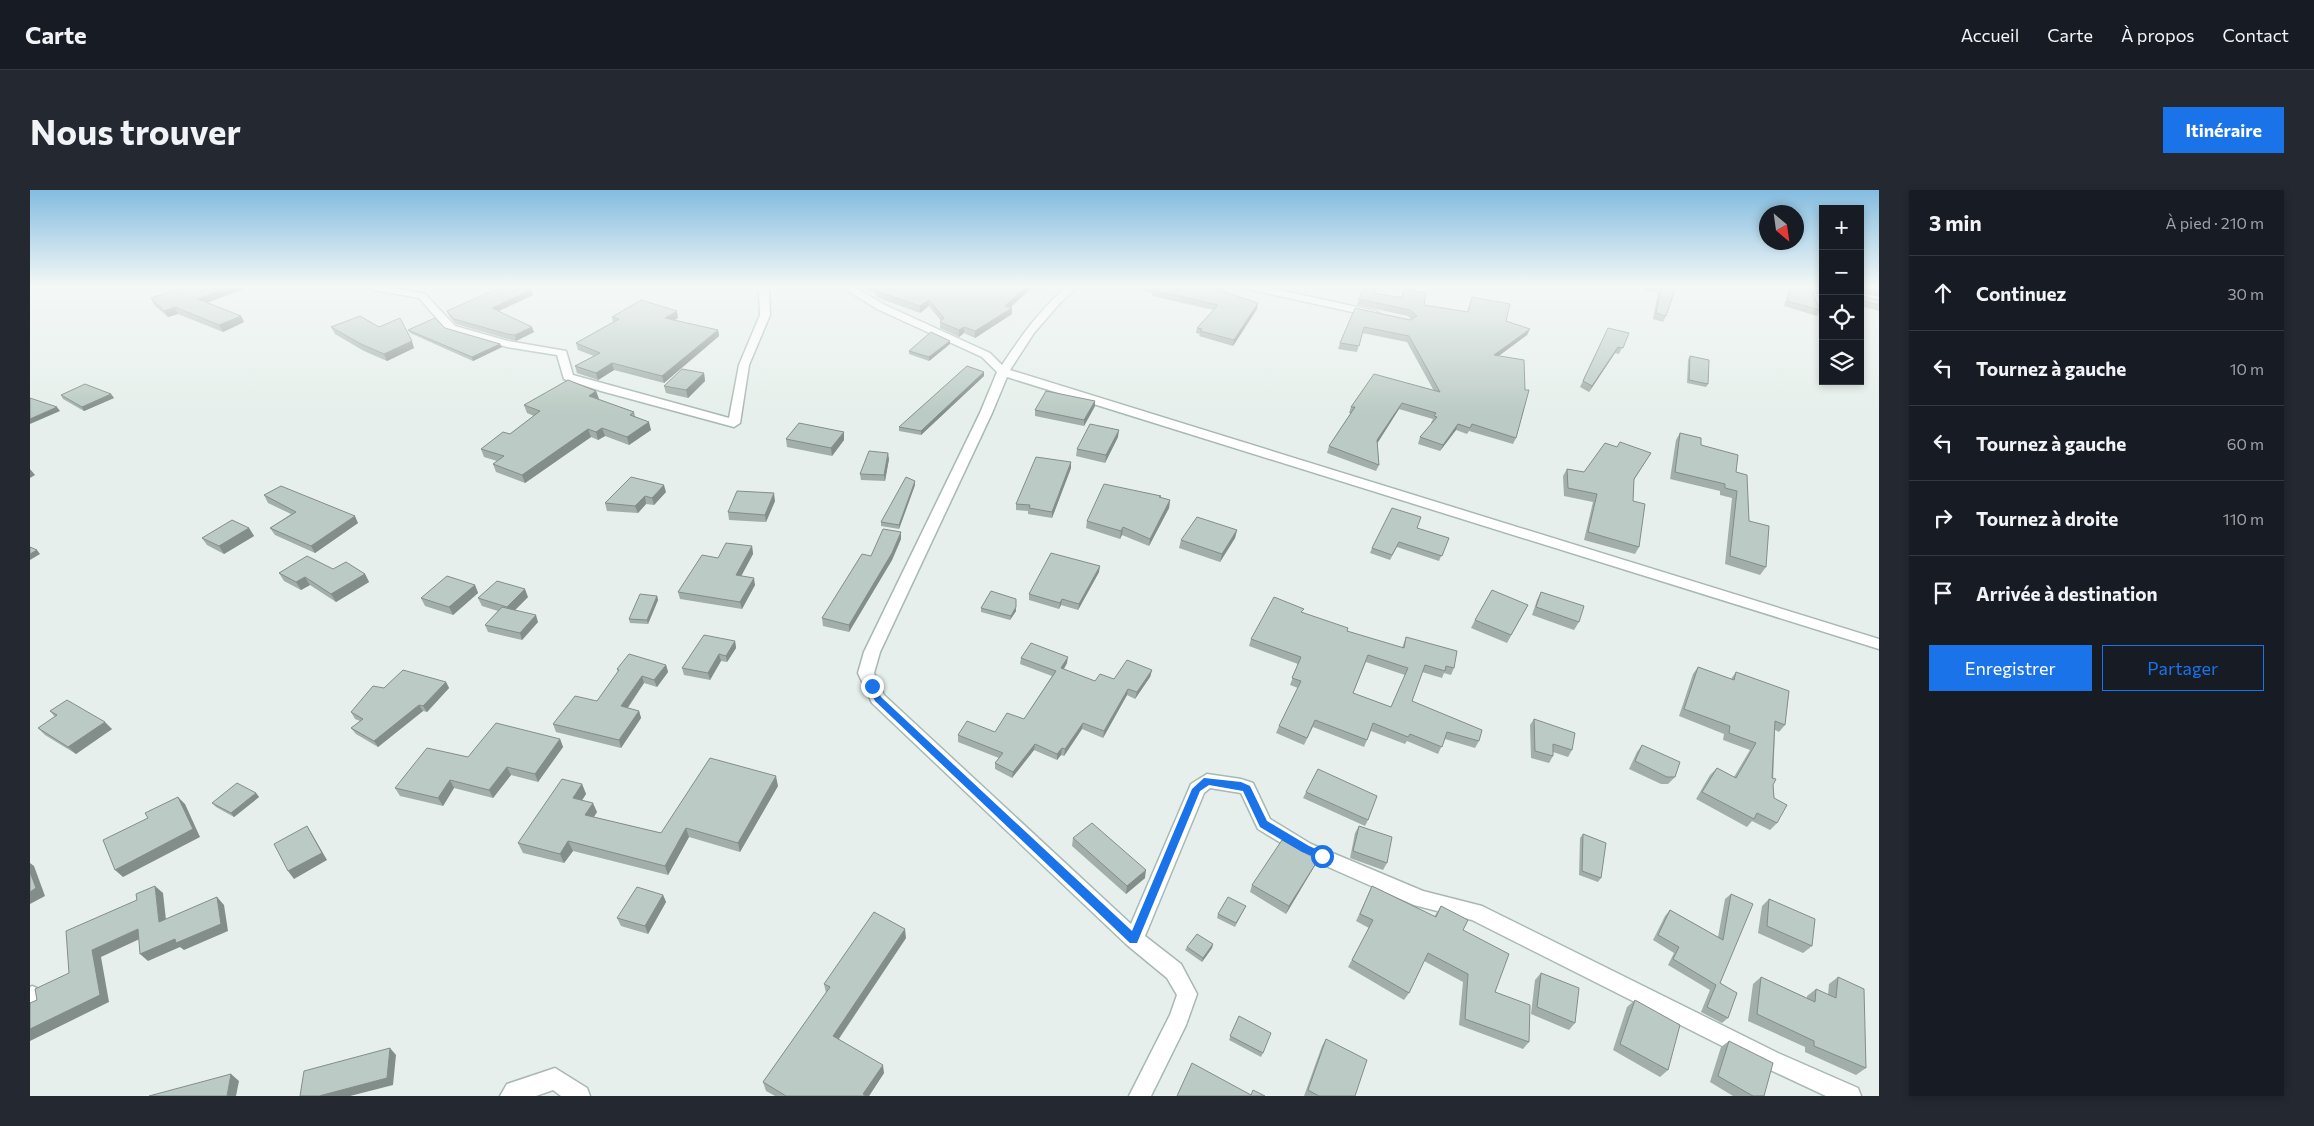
<!DOCTYPE html>
<html lang="fr">
<head>
<meta charset="utf-8">
<style>
  body { margin:0; font-family:Commissioner,sans-serif; background:#242831; color:#f1f3f6 }
  .controls { position:absolute; right:15px; top:15px; display:grid; overflow:hidden; border-radius:0px; box-shadow:0 2px 8px #0003 }
  .controls button { width:45px; height:45px; display:grid; place-items:center; padding:0; border:0; border-bottom:1px solid #363941; background:#171b24; color:#f1f3f6; font:25px sans-serif }
  .compass { position:absolute; left:1729px; top:15px; width:45px; height:45px; border-radius:50%; background:#171b24; box-shadow:0 2px 8px #0003; rotate:151deg }
  .stop { position:absolute; width:15px; height:15px; margin:-11px; border:4px solid #1a73e8; border-radius:50%; background:#fff }
  .stop.end { background:#1a73e8; border-color:#fff; box-shadow:0 1px 5px #0008 }
  .list { margin:0; padding:0; list-style:none }
  h2 { display:flex; justify-content:space-between; align-items:center; height:65px; margin:0; padding:0 20px; font-size:21px }
  h2 small { font-size:16px; font-weight:400; color:#9ea1a6 }
  .list li { display:grid; grid-template-columns:32px 1fr auto; gap:15px; align-items:center; box-sizing:border-box; height:75px; padding:0 20px; border-top:1px solid #363941 }
  .list b { display:block; font-size:19px; white-space:nowrap }
  .list em { font-size:16px; font-style:normal; color:#9ea1a6 }
  .actions { display:flex; gap:10px; padding:15px 20px }
  .actions a { flex:1; padding:11px 0; border:1px solid #1a73e8; border-radius:0px; text-align:center; font-size:18px; color:#1a73e8 }
  .actions .main { background:#1a73e8; color:#fff }
  .icon { flex:none; width:28px; height:28px; fill:none; stroke:currentColor; stroke-width:2; stroke-linecap:round; stroke-linejoin:round }
  .map { position:relative; flex:none; width:1849px; height:906px; overflow:hidden; border-radius:0px }
  header { display:flex; align-items:center; gap:30px; box-sizing:border-box; height:70px; padding:0 25px; background:#171b24; border-bottom:1px solid #363941 }
  header strong { font-size:24px }
  nav { display:flex; gap:28px; margin-inline-start:auto; font-size:18px }
  .intro { display:flex; align-items:center; justify-content:space-between; box-sizing:border-box; height:120px; padding:0 30px }
  h1 { margin:0; font-size:35px }
  .button { padding:12px 22px; border-radius:0px; background:#1a73e8; color:#fff; font-size:18px; font-weight:700 }
  main { display:flex; gap:30px; padding:0 30px }
  aside { flex:1; background:#171b24; border-radius:0px; box-shadow:0 2px 8px #0003 }
  .map>svg:first-child { display:block }
  .lines { fill:none; stroke-linecap:round; stroke-linejoin:round }
  .minor-casing { stroke:#a8b8b2; stroke-width:3 }
  .minor { fill:#fff; fill-rule:evenodd }
  .wall { fill:#a1aea9; fill-rule:evenodd }
  .shaded-wall { fill:#838d89 }
  .building { fill:#bbcac4; stroke:#838d89; fill-rule:evenodd }
  .route { fill:#1a73e8 }
</style>
</head>
<body>
<header>
<strong>Carte</strong>
<nav><a>Accueil</a><a>Carte</a><a>À propos</a><a>Contact</a></nav>
</header>
<div class="intro"><h1>Nous trouver</h1><a class="button">Itinéraire</a></div>
<main>
<div class="map">
<svg width="1849" height="906" viewBox="0 0 1849 906">
  <rect width="100%" height="100%" fill="#e6efeb"/>
  <g class="lines">
    <defs>
      <path id="minor" d="M339,97H359L395,104L425,136L478,151L536,161L543,185L699,228L709,175L730,125L729,101L722,97H735L739,100L740,125L719,175L710,233L704,237L571,201L534,189L527,165L477,157L417,140L389,108L344,100Z
        M812,97H824L855,115L960,163L972,175C991,146 1010,120 1036,97H1047L1030,113L1004,143L980,180L1849,449V459L977,187L962,223L850,462L844,483L854,505L1101,734L1161,594L1177,584L1211,589L1223,593L1240,629L1281,654L1393,701L1452,716L1748,863L1828,898L1831,906H1796L1734,877L1442,730L1384,715L1269,664L1228,639L1211,603L1180,598L1174,603L1115,746L1151,774L1167,804L1156,835L1121,906H1099L1140,825L1147,805L1137,788L1097,755L842,513L828,483L834,462L950,223L967,182L952,167L847,119Z
        M1217,97H1235L1345,121L1350,124L1345,127L1222,100Z
        M1772,97H1793V103L1774,99Z
        M2,796L9,799L12,806L9,813L0,817V797Z
        M525,878L557,898L560,906H531L523,900L506,906H470L477,894Z"/>
    </defs>
    <!-- minor casing -->
    <use href="#minor" class="minor-casing"/>
    <!-- minor -->
    <use href="#minor" class="minor"/>
  </g>
  <!-- wall -->
  <path class="wall" d="M831,97H1003L980,117L982,124L945,148L934,143L929,147L910,138V132L911,131L899,116L890,123L846,107V104Z
    M1100,97H1195L1190,101L1227,119L1203,156L1169,146L1170,144L1166,143L1167,138L1184,120L1122,106V103Z
    M1614,97H1646L1636,126L1633,132L1623,129L1628,103L1612,100Z
    M1760,97H1780L1790,120L1787,126L1754,116Z
    M1830,97H1849V107L1832,103V106L1849,110V121L1830,116Z
    M1374,99L1394,115L1437,122L1442,107L1476,131L1500,139L1497,145L1469,165L1486,248L1483,254L1439,241L1437,244L1426,240L1410,261L1388,254L1390,247L1402,233H1401L1403,229L1369,219L1347,253L1349,275L1346,281L1297,263L1299,256L1321,223H1319L1321,217L1404,201L1377,152L1332,143L1327,162L1308,159L1310,153L1325,118L1380,130L1381,129L1378,126L1327,115L1329,109L1344,103L1366,107H1372Z
    M501,100L503,105L469,121L504,142L486,151L478,149L426,134L419,126L417,121Z
    M121,108L178,113L211,126L214,132L193,142L148,124L138,127L124,115Z
    M582,127L648,128L644,130L688,140L689,146L634,193L584,180L568,190L547,183L545,176L564,166L548,160L546,153L583,132Z
    M301,137L384,158L357,171L334,161L305,144Z
    M415,138L470,154L472,157L443,171L380,143L378,140Z
    M1578,138L1599,143L1589,164L1585,163L1559,202L1550,197Z
    M920,154L899,171L879,164V161Z
    M1660,166L1678,194L1676,197L1657,193L1658,170Z
    M954,182V186L891,245L869,241V237Z
    M674,183L675,191L658,208L636,203L634,196Z
    M566,201L569,209L604,222L605,226L621,240L599,255L575,246L568,250L561,247L495,293L466,282L463,274L467,271L454,267L451,259L480,244L504,226L497,223L494,215Z
    M81,204L84,208L54,221L33,209L31,205Z
    M1065,211V216L1054,236L1005,226V220Z
    M814,242V250L802,266L757,257L756,249Z
    M1650,243L1671,255L1706,282L1719,331L1736,377L1730,385L1695,374L1702,308L1690,305V301L1640,289L1646,250Z
    M1088,247L1075,273L1046,266L1047,259Z
    M1587,257L1621,263L1604,290L1603,311L1609,357L1605,364L1554,350L1563,312L1534,306L1533,286L1537,279L1554,282Z
    M859,269L855,291L831,290L830,284Z
    M1041,278L1022,328L998,324V321L986,320V314Z
    M885,295L869,339L851,336V332Z
    M636,302L624,315L616,314L608,323L577,321L575,313Z
    M234,305L328,333L285,363L245,345L240,338L261,324L238,313Z
    M1131,306L1130,308L1140,310L1139,318L1119,356L1092,345L1090,349L1056,338L1057,331Z
    M745,311L736,332L699,330L698,322Z
    M219,338L224,346L194,364L177,355L172,348Z
    M1387,338L1419,348L1409,371L1367,357L1360,370L1340,363L1342,358Z
    M1207,340L1205,348L1190,372L1149,358L1151,350Z
    M871,342V349L862,370L819,442L793,436L792,428L841,366Z
    M722,356L723,364L711,386L725,395L712,419L650,409L648,402L688,368Z
    M303,379L335,384L339,392L306,412L280,395L271,400L254,391L249,383Z
    M1069,382L1048,420L1031,415L1029,419L999,410V404Z
    M445,395L448,403L423,425L395,416L391,408Z
    M1511,402L1549,432L1544,440L1502,425L1507,410Z
    M627,406L628,410L618,434L600,433L599,429Z
    M498,407L485,420L508,432L492,450L458,442L455,435L468,421L452,416L448,408Z
    M1498,415L1477,453L1441,438L1445,430Z
    M951,418L986,421L980,430L951,422Z
    M1273,423L1317,441L1372,458L1376,447L1424,478L1421,485L1414,483L1412,488L1392,482L1382,511L1449,551L1445,558L1415,549L1408,564L1377,551L1375,554L1341,541L1334,557L1283,537L1274,555L1246,543L1249,536L1268,498L1260,495L1268,474L1219,456L1221,449ZM1336,472L1375,485L1361,517L1323,503Z
    M705,451L706,458L697,472L691,471L680,490L654,485L652,478Z
    M991,468L1037,473L1034,479L1065,491L1084,489L1122,480L1120,487L1105,509L1097,505L1073,548L1052,539L1034,566L1031,565L1027,570L1004,560L982,588L965,579V573L969,568L928,552V545L965,542L994,529L1022,486L990,474Z
    M636,475L638,482L627,497L614,493L598,518L609,521L611,528L591,558L526,542L523,534L567,511L588,482L587,479Z
    M1668,477L1701,489L1706,482L1755,535L1749,542L1745,540L1743,595L1747,633L1740,640L1722,631L1717,637L1666,609L1680,585L1687,578L1704,587L1720,560L1693,550L1694,544L1649,526L1663,484Z
    M416,492L419,498L397,522L393,521L348,557L326,544L321,538L330,531L325,529L321,522L354,498Z
    M20,521L82,539L46,564L15,545L8,538L25,527Z
    M1504,529L1542,560L1538,567L1523,562V566L1519,573L1501,568L1500,535Z
    M530,549L533,557L508,592L481,585L463,608L424,598L413,616L370,606L365,598L438,567Z
    M1612,555L1645,587L1638,594H1631L1599,579L1607,562Z
    M552,594L556,604L552,610L567,622L564,627L631,643L748,596L710,662L659,647L638,685L543,661L534,673L493,663L488,653Z
    M1276,602L1338,630L1335,636L1273,608Z
    M226,603L229,607L204,627L186,617L182,613Z
    M1329,636L1357,673L1353,680L1320,668L1325,643Z
    M1553,644L1571,688L1568,692L1549,685L1550,648Z
    M1043,648L1115,688L1096,704L1042,656Z
    M1288,670L1284,677L1256,724L1220,702L1222,695Z
    M1342,696L1404,727L1411,716L1433,740L1465,802L1499,852L1493,859L1429,835L1433,792L1394,771L1379,803L1374,810L1318,777L1339,738L1326,731Z
    M1701,704L1690,793L1698,828L1692,833L1671,822L1680,800L1638,775L1644,763L1623,750L1635,726L1640,720L1688,747L1695,709Z
    M633,705L636,712L618,744L591,736L587,728Z
    M1739,709L1782,756L1773,763L1728,743L1732,716Z
    M1216,716L1205,737L1187,728L1188,724Z
    M876,748L809,849L854,883L839,906H745L736,901L733,892L796,803L794,794Z
    M1183,754L1182,758L1172,772L1155,760L1157,757Z
    M1511,783L1545,833L1539,840L1501,824L1505,790Z
    M1731,787L1777,808V806L1786,799L1798,805L1799,794L1808,787L1836,878L1826,885L1775,862V857L1718,831L1723,794Z
    M1605,810L1638,880L1630,887L1583,860L1597,817Z
    M1209,826L1233,863L1231,867L1199,850Z
    M1296,849L1325,906H1274L1292,856Z
    M1699,851L1734,906H1703L1680,892L1691,857Z"/>
  <!-- shaded-wall -->
  <path class="shaded-wall" d="M200,97H220L171,115L168,109Z
    M996,97H1003L975,122V116Z
    M1189,97H1195L1185,105L1186,99Z
    M501,100L503,105L464,123L462,118Z
    M899,110V116L890,123V116Z
    M1228,113L1227,119L1203,156L1204,150Z
    M145,117L148,124L138,127L134,121Z
    M982,118V124L945,148V141Z
    M647,121L648,128L636,135L635,128Z
    M211,126L214,132L193,142L189,135Z
    M502,137L504,142L486,151L485,145Z
    M934,137V143L929,147V140Z
    M1500,139L1497,145L1462,171L1464,165Z
    M688,140L689,146L634,193L632,186Z
    M382,151L384,158L357,171L354,164Z
    M920,151V154L899,171V167Z
    M470,154L472,157L443,171L442,167Z
    M1588,157L1585,163L1559,202L1562,196Z
    M582,173L584,180L568,190L566,183Z
    M954,182V186L891,245V241Z
    M674,183L675,191L658,208L656,200Z
    M566,201L569,209L559,206Z
    M81,204L84,208L54,221L52,217Z
    M1065,211V216L1054,236V230Z
    M1372,213L1369,219L1345,257L1347,250Z
    M27,217L30,221L0,234V229Z
    M619,232L621,240L599,255L597,247Z
    M1428,234L1426,240L1410,261L1413,255Z
    M572,238L575,246L568,250L566,242Z
    M558,239L561,247L495,293L492,285Z
    M1089,240L1088,247L1075,273L1076,265Z
    M814,242V250L802,266L801,258Z
    M858,263L859,269L855,291L854,285Z
    M1041,272V278L1022,328V322Z
    M0,279L5,285L0,288Z
    M885,291V295L869,339V335Z
    M634,295L636,302L624,315L622,308Z
    M744,303L745,311L736,332L735,325Z
    M615,306L616,314L608,323L605,316Z
    M1140,310L1139,318L1119,356L1120,349Z
    M325,326L328,333L285,363L281,356Z
    M1093,337L1092,345L1090,349L1091,341Z
    M219,338L224,346L194,364L189,356Z
    M1207,340L1205,348L1190,372L1192,364Z
    M871,342V349L862,370L819,442V435Z
    M722,356L723,364L708,392L706,385Z
    M7,360L10,364L0,370V364Z
    M1070,376L1069,382L1048,420L1049,414Z
    M335,384L339,392L306,412L301,404Z
    M275,387L280,395L271,400L266,392Z
    M724,388L725,395L712,419L710,412Z
    M445,395L448,403L423,425L419,417Z
    M495,399L498,407L480,425L477,417Z
    M627,406L628,410L618,434L617,430Z
    M1032,409L1031,415L1029,419L1030,413Z
    M986,417V421L980,430L981,426Z
    M506,425L508,432L492,450L490,443Z
    M705,451L706,458L697,472L696,466Z
    M689,464L691,471L680,490L678,483Z
    M1038,467L1037,473L1030,485L1031,478Z
    M636,475L638,482L627,497L624,490Z
    M1122,480L1120,487L1105,509L1107,502Z
    M612,486L614,493L593,524L591,516Z
    M416,492L419,498L397,522L393,516Z
    M1098,499L1097,505L1073,548L1074,541Z
    M389,515L393,521L348,557L344,551Z
    M609,521L611,528L591,558L589,550Z
    M75,532L82,539L46,564L38,557Z
    M1053,533L1052,539L1034,566L1035,559Z
    M530,549L533,557L508,592L505,584Z
    M1005,554L1004,560L982,588L983,582Z
    M1032,558L1031,565L1027,570V564Z
    M477,577L481,585L463,608L459,600Z
    M746,586L748,596L710,662L708,653Z
    M420,590L424,598L413,616L408,608Z
    M552,594L556,604L547,618L543,608Z
    M226,603L229,607L204,627L201,623Z
    M148,607L155,614L170,647L93,687L85,680Z
    M563,613L567,622L559,634L555,625Z
    M277,636L282,644L297,670L264,689L258,681Z
    M656,638L659,647L638,685L635,676Z
    M538,651L543,661L534,673L530,664Z
    M1288,670L1284,677L1256,724L1259,716Z
    M0,673L4,676L15,706L0,714Z
    M1116,680L1115,688L1096,704L1097,696Z
    M125,696L133,703L137,739L129,732Z
    M633,705L636,712L618,744L615,736Z
    M187,707L194,715L198,741L154,760L150,757L118,771L110,764Z
    M108,739L116,746L71,767L79,812L0,851V839L62,760Z
    M875,739L876,748L805,854L803,846Z
    M1183,754L1182,758L1172,772L1173,768Z
    M360,858L366,865L363,895L320,906H289Z
    M853,875L854,883L839,906H834L833,904Z
    M201,884L209,891L206,906H197Z"/>
  <!-- building -->
  <path class="building" d="M154,97H200L168,109L211,126L189,135L145,117L134,121L121,108Z
    M471,97H500L501,100L462,118L502,137L485,145L477,144L424,129L417,121Z
    M845,97H996L975,116L982,118L945,141L934,137L929,140L910,132L914,128L899,110L890,116L846,101L849,99Z
    M1119,97H1189L1186,99L1228,113L1204,150L1170,141L1172,139L1167,138L1188,115L1122,100L1124,98Z
    M1334,97H1343L1346,98L1344,103L1366,107H1372L1374,99L1396,103L1394,115L1438,122L1442,107L1480,114L1476,131L1500,139L1464,165L1494,170L1495,200H1499L1486,248L1442,234L1440,238L1428,234L1413,255L1390,247L1407,227L1404,226L1406,223L1372,213L1347,250L1349,275L1299,256L1325,217H1321L1344,184L1410,202L1379,146L1334,137L1329,156L1310,153L1325,118L1380,130L1387,126L1380,120L1329,109Z
    M1628,97H1646L1636,126L1626,123L1631,98Z
    M1761,97H1780L1790,120L1757,111Z
    M1830,97H1834L1832,99V106L1849,110V115L1830,110Z
    M1834,97H1849V101Z
    M611,110L647,121L635,128L688,140L632,186L582,173L566,183L545,176L570,163L546,153L589,129L582,127Z
    M330,126L349,137L370,128L382,151L354,164L331,154L301,137Z
    M405,128L415,138L470,154L442,167L378,140Z
    M1578,138L1599,143L1593,158L1588,157L1562,196L1553,191Z
    M901,142L920,151L899,167L879,161Z
    M1660,166L1679,170L1678,194L1659,190Z
    M937,176L954,182L891,241L869,237Z
    M652,179L674,183L656,200L634,196Z
    M538,190L566,201L559,206L604,222L600,225L619,232L597,247L572,238L566,242L558,239L492,285L463,274L474,266L451,259L473,242L480,244L510,221L494,215Z
    M55,194L81,204L52,217L31,205Z
    M1016,201L1065,211L1054,230L1005,220Z
    M0,208L27,217L0,229Z
    M769,233L814,242L801,258L756,249Z
    M1060,234L1089,240L1076,265L1047,259Z
    M1650,243L1671,248V255L1708,265L1706,282L1717,285L1719,331L1739,336L1736,377L1700,366L1707,301L1695,298V294L1645,282Z
    M1590,252L1621,263L1604,289L1603,311L1615,314L1609,357L1558,342L1567,304L1538,298L1537,279L1554,282L1575,253L1587,257Z
    M839,261L858,263L854,285L830,284Z
    M1006,267L1041,272L1022,322L999,318L1000,315L986,314Z
    M601,287L634,295L622,308L615,306L605,316L575,313Z
    M876,287L885,291L869,335L851,332Z
    M1074,294L1131,306L1129,307L1140,310L1120,349L1093,337L1091,341L1057,331Z
    M251,296L325,326L281,356L240,338L266,322L234,305Z
    M707,301L744,303L735,325L698,322Z
    M1362,318L1391,327L1387,338L1419,348L1412,366L1369,352L1362,365L1342,358Z
    M1167,327L1207,340L1192,364L1151,350Z
    M202,330L219,338L189,356L172,348Z
    M853,339L871,342L862,363L819,435L792,428L832,364L841,366Z
    M696,353L722,356L706,385L724,388L710,412L648,402L672,365L688,368Z
    M0,357L7,360L0,364Z
    M1021,363L1070,376L1049,414L1032,409L1030,413L999,404Z
    M277,366L303,379L316,372L335,384L301,404L275,387L266,392L249,383Z
    M417,386L445,395L419,417L391,408Z
    M467,391L495,399L477,417L448,408Z
    M1462,400L1498,415L1481,445L1445,430Z
    M961,401L986,409V417L981,426L951,418Z
    M1511,402L1554,416L1549,432L1506,417Z
    M610,404L627,406L617,430L599,429Z
    M1244,407L1274,419L1271,422L1318,438L1317,441L1374,458L1376,447L1427,461L1424,478L1416,476L1415,481L1395,475L1382,511L1452,540L1449,551L1417,542L1412,557L1380,544L1378,547L1343,533L1337,550L1285,530L1277,548L1249,536L1271,491L1262,488L1271,467L1221,449ZM1338,465L1378,478L1361,517L1323,503Z
    M472,417L506,425L490,443L455,435Z
    M674,445L705,451L696,466L689,464L678,483L652,478Z
    M1001,453L1038,467L1031,478L1065,491L1070,484L1084,489L1097,470L1122,480L1107,502L1098,499L1074,541L1053,533L1035,559L1032,558L1027,564L1005,554L983,582L965,573L973,563L928,545L937,531L965,542L977,523L994,529L1026,481L991,468Z
    M599,464L636,475L624,490L612,486L591,516L609,521L589,550L523,534L545,506L567,511L589,480L587,479Z
    M1668,477L1704,490L1706,482L1759,501L1755,535L1745,531L1742,588L1746,589L1743,595L1744,608L1757,615L1747,633L1727,623L1724,629L1672,602L1687,578L1706,588L1726,553L1699,543L1700,536L1654,519Z
    M373,480L416,492L393,516L389,515L344,551L321,538L333,529L321,522L343,496L354,498Z
    M37,510L75,532L38,557L8,538L27,525L20,521Z
    M1504,529L1545,543L1542,560L1523,554V566L1505,561Z
    M466,533L530,549L505,584L477,577L459,600L420,590L408,608L365,598L397,558L438,567Z
    M1612,555L1650,572L1645,587H1637L1605,571Z
    M680,568L746,586L708,653L656,638L635,676L538,651L530,664L488,653L532,589L552,594L543,608L563,613L555,625L631,643Z
    M1288,579L1347,606L1338,630L1276,602Z
    M207,593L226,603L201,623L182,613Z
    M148,607L163,639L85,680L73,650L118,628L115,623Z
    M1062,633L1116,680L1097,696L1043,648Z
    M277,636L292,663L258,681L244,654Z
    M1329,636L1362,647L1357,673L1323,661Z
    M1553,644L1576,653L1571,688L1552,681Z
    M1252,650L1288,670L1259,716L1222,695Z
    M0,682L6,698L0,702Z
    M125,696L129,732L187,707L191,734L146,753L145,749L110,764L108,739L62,760L70,805L0,839V813L7,810L5,799L39,783L36,741L107,710L106,704Z
    M1342,696L1406,727L1411,716L1438,730L1433,740L1479,764L1465,802L1500,815L1499,852L1435,829L1438,784L1398,763L1379,803L1322,770L1343,730L1330,724Z
    M607,697L633,705L615,736L587,728Z
    M1701,704L1723,714L1690,793L1707,803L1698,828L1677,817L1686,795L1643,769L1649,757L1628,745L1640,720L1693,750Z
    M1198,707L1216,716L1206,733L1188,724Z
    M1739,709L1785,729L1782,756L1737,736Z
    M844,722L875,739L803,846L853,875L833,904L836,906H756L733,892L800,797L794,794Z
    M1167,744L1183,754L1173,768L1157,757Z
    M1511,783L1549,798L1545,833L1507,817Z
    M1731,787L1785,812L1786,799L1806,808L1808,787L1834,799L1836,878L1784,856V851L1727,824Z
    M1605,810L1650,835L1638,880L1590,854Z
    M1209,826L1241,843L1233,863L1200,846Z
    M1296,849L1337,870L1325,906H1289L1278,900Z
    M1699,851L1743,873L1734,906H1723L1688,886Z
    M360,858L357,888L289,906H270L274,881Z
    M1162,873L1221,905L1223,900L1235,906H1147Z
    M201,884L197,906H119Z"/>
  <!-- sky -->
  <linearGradient id="sky" x2="0" y2="1"><stop stop-color="#84bce0"/><stop offset="0.43" stop-color="#f4f8f6"/><stop offset="1" stop-color="#f4f8f6" stop-opacity="0"/></linearGradient>
  <rect width="1849" height="224" fill="url(#sky)"/>
  <!-- route -->
  <path class="route" d="M842,493L845,494L851,507L1102,741L1162,599L1174,588L1211,592L1220,596L1237,631L1279,656L1295,663L1297,666L1292,670L1272,662L1230,637L1213,601L1179,595L1170,601L1107,753H1100L845,511L838,496Z"/>
</svg>
<div class="controls">
<button>+</button>
<button>−</button>
<button><svg class="icon" aria-label="locate" viewBox="0 0 24 24"><circle cx="12" cy="12" r="6"/><path d="M12 2v4M12 18v4M2 12h4M18 12h4"/></svg></button>
<button><svg class="icon" aria-label="layers" viewBox="0 0 24 24"><path d="M12 4l9 5-9 5-9-5zM3 14l9 5 9-5"/></svg></button>
</div>
<svg class="compass" viewBox="-18 -18 36 36"><path d="M0-13l5 13h-10z" fill="#e53935"/><path d="M0 13l5-13h-10z" fill="#9ea1a6"/></svg>
<div class="stop" style="left:1292px;top:666px"></div>
<div class="stop end" style="left:842px;top:496px"></div>
</div>
<aside>
<h2>3 min<small>À pied · 210 m</small></h2>
<ul class="list">
<li><svg class="icon" aria-label="ahead" viewBox="0 0 24 24"><path d="M12 20V5M6 11l6-6 6 6"/></svg><div><b>Continuez</b></div><em>30 m</em></li>
<li><svg class="icon" aria-label="left" viewBox="0 0 24 24"><path d="M17 20v-9H6M10 6l-5 5 5 5"/></svg><div><b>Tournez à gauche</b></div><em>10 m</em></li>
<li><svg class="icon" aria-label="left" viewBox="0 0 24 24"><path d="M17 20v-9H6M10 6l-5 5 5 5"/></svg><div><b>Tournez à gauche</b></div><em>60 m</em></li>
<li><svg class="icon" aria-label="right" viewBox="0 0 24 24"><path d="M7 20v-9h11M14 6l5 5-5 5"/></svg><div><b>Tournez à droite</b></div><em>110 m</em></li>
<li><svg class="icon" aria-label="arrive" viewBox="0 0 24 24"><path d="M6 21V4h12l-3 4 3 4H6"/></svg><div><b>Arrivée à destination</b></div></li>
</ul>
<div class="actions"><a class="main">Enregistrer</a><a>Partager</a></div>
</aside>
</main>
</body>
</html>
